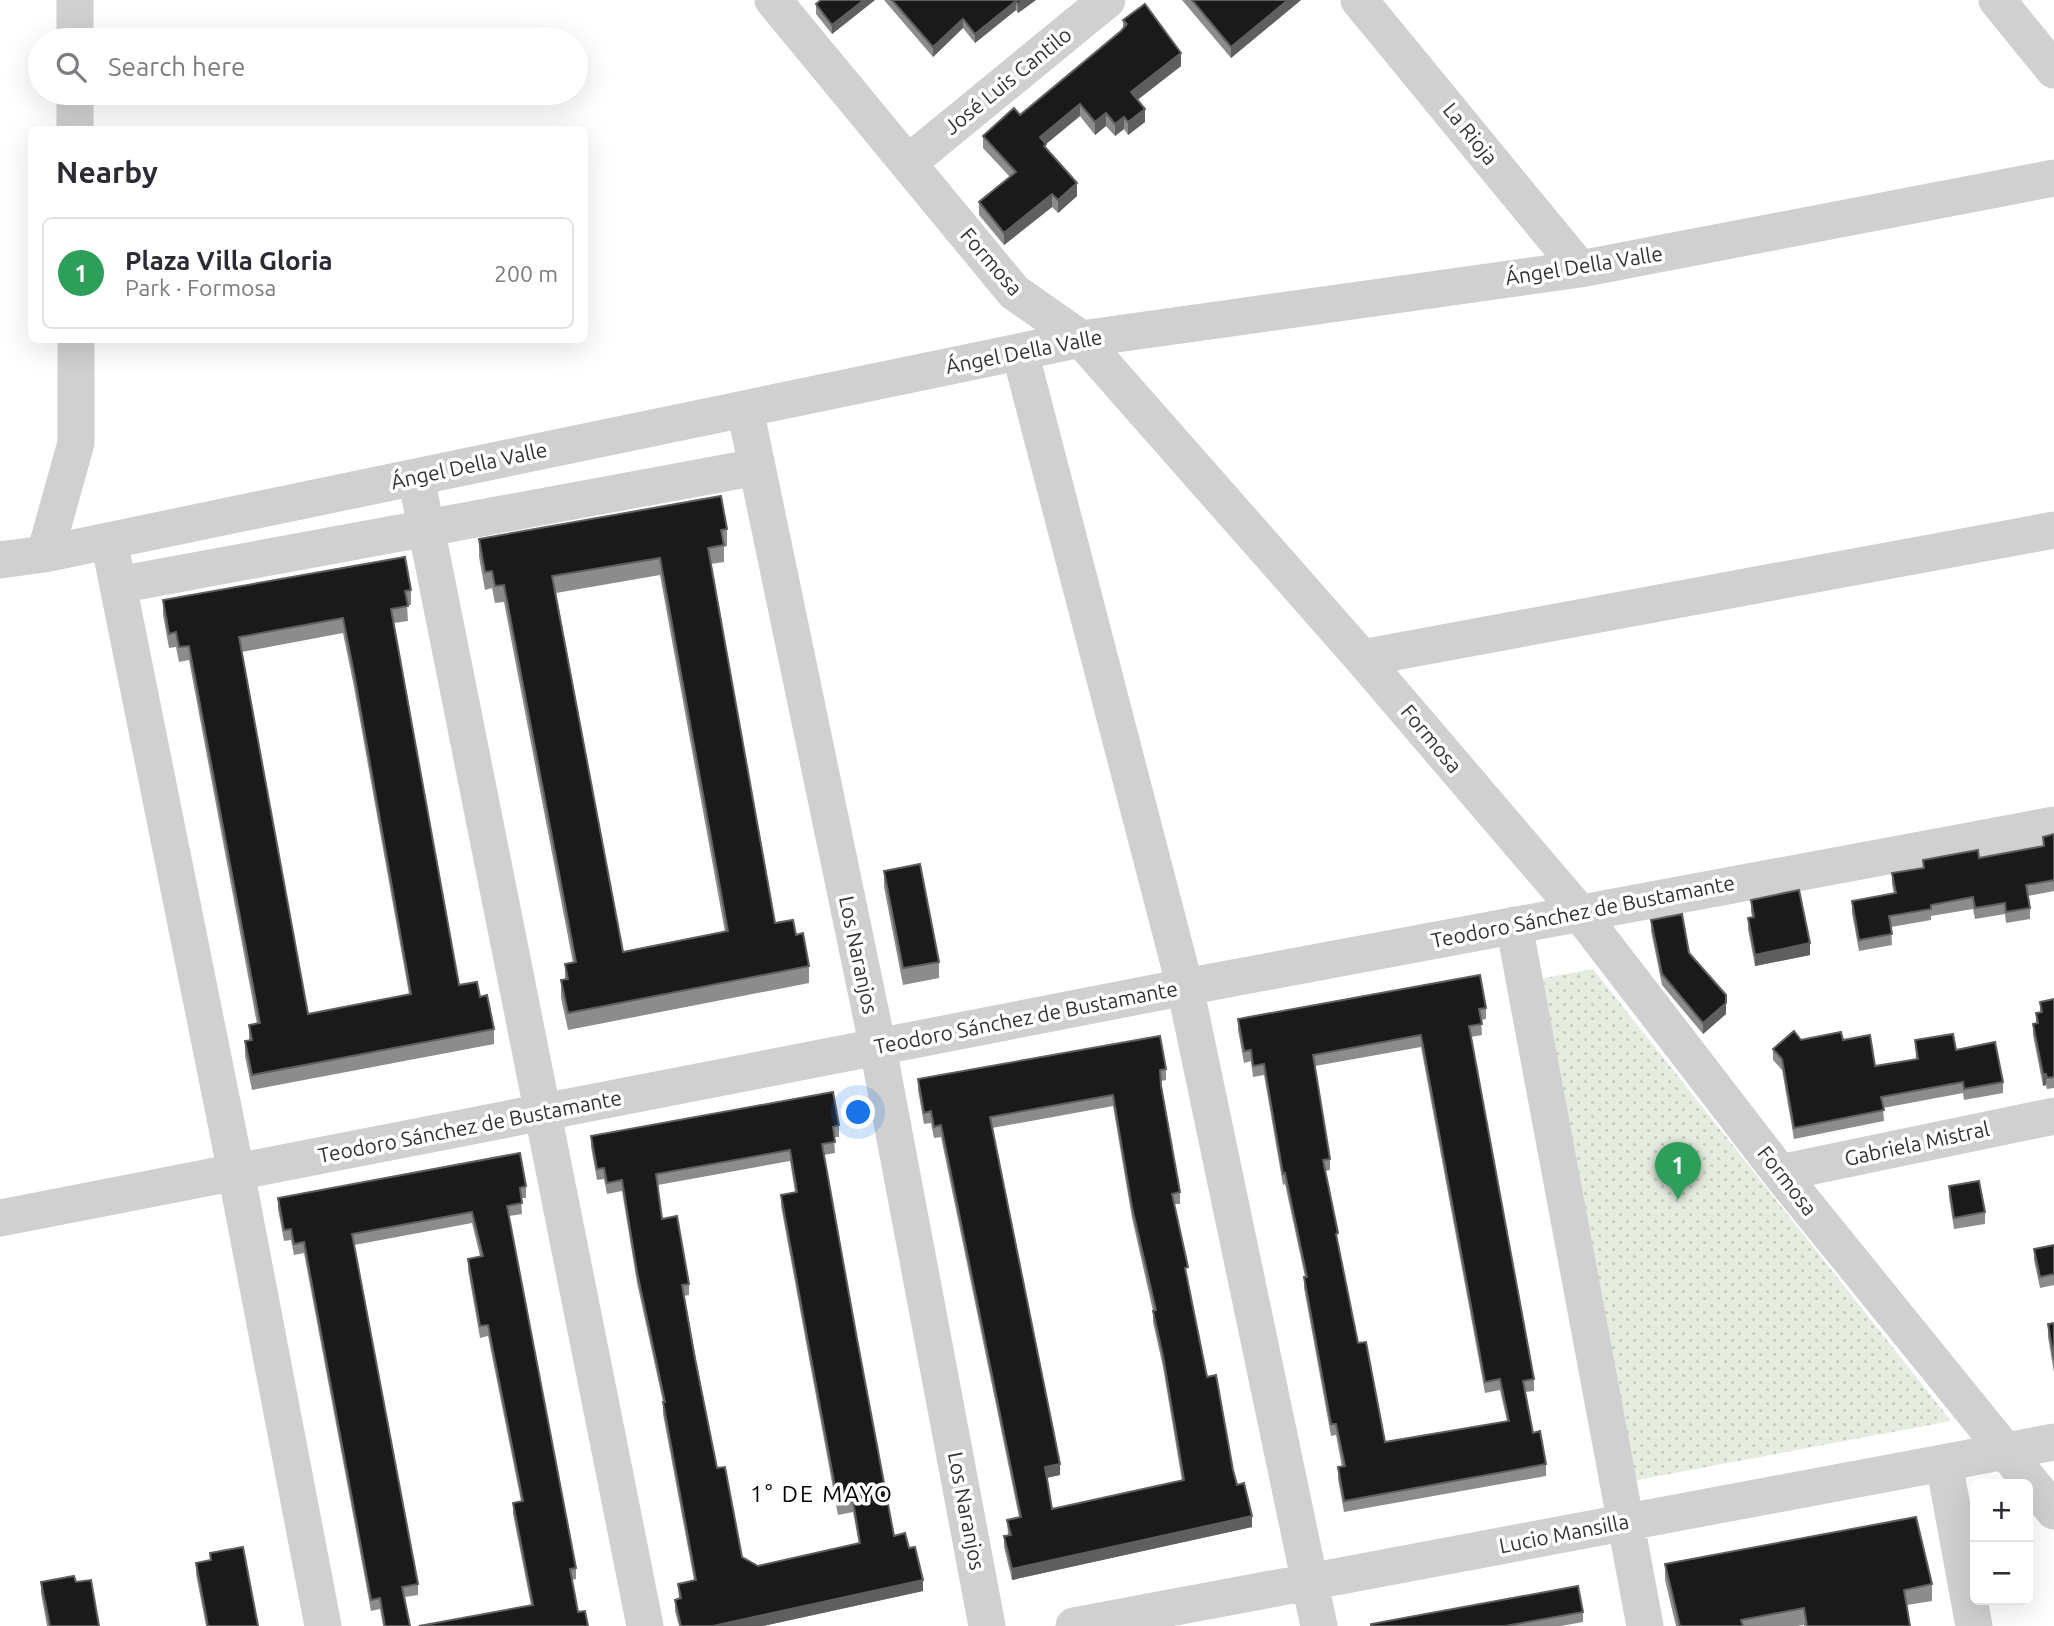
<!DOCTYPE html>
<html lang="en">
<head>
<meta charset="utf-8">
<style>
  body { margin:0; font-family:Ubuntu,sans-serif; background:#f7f7f7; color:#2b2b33 }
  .controls { position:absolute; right:21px; bottom:21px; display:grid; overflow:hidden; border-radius:10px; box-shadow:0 7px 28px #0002 }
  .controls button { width:63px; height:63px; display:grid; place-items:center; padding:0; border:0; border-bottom:2px solid #e1e1e2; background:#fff; color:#2b2b33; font:35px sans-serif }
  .you { position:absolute; left:859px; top:1113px; width:24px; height:24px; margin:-18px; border:5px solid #fff; border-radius:50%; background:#1a73e8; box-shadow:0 0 0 10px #1a73e833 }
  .badge { display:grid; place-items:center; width:46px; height:46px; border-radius:50%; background:#b45309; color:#fff; font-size:23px; font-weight:700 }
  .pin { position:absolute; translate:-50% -58px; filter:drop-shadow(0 2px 4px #0008) }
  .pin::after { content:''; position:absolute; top:37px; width:24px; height:21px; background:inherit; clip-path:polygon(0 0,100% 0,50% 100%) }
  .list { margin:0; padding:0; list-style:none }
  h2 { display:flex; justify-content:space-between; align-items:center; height:91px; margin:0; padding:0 28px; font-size:30px }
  h2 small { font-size:23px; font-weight:400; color:#7c7c81 }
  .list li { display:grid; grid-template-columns:46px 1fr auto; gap:21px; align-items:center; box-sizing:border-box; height:112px; margin:0 14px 14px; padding:0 14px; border:2px solid #e1e1e2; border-radius:10px }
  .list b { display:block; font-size:26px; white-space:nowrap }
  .list p { margin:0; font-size:23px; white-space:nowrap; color:#7c7c81 }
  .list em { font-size:23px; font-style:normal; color:#7c7c81 }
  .icon { flex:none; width:38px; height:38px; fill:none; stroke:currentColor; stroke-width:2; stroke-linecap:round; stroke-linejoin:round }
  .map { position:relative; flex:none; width:2054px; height:1626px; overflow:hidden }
  .search { position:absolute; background:#fff; box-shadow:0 7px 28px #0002; left:28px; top:28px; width:560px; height:77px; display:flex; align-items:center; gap:18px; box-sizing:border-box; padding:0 24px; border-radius:38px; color:#7c7c81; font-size:26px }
  .panel { position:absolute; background:#fff; box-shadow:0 7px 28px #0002; left:28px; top:126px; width:560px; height:217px; border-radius:10px }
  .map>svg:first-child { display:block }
  .park { fill:url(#park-dots) }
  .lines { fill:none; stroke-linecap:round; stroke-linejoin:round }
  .minor { stroke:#d0d0d0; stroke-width:37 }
  .wall { fill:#8c8c8c; fill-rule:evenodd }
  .shaded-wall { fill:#5f5f5f }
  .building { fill:#1a1a1a; stroke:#5f5f5f; stroke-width:2; fill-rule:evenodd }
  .labels { text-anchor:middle; stroke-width:7; stroke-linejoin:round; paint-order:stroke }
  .street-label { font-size:21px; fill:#333; stroke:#fff }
  .neighbourhood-label { font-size:23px; letter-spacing:2px; fill:#000; stroke:#fff }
</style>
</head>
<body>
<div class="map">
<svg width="2054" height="1626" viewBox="0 0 2054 1626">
  <defs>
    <pattern id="park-dots" width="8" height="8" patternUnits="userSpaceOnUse" patternTransform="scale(1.75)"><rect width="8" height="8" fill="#e6ecdf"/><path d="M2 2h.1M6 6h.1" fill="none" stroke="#c6cbc0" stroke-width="1.8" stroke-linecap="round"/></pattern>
  </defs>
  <rect width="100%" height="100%" fill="#fff"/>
  <!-- park -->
  <path class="park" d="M1593,969L1951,1421L1632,1481L1539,979Z"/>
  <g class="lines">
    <!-- minor -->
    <path class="minor" d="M75,0V40
      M773,0L1014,292L1081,339L1362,658L1579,912L1780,1173L2054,1511
      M1359,0L1580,269
      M1997,0L2054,70
      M75,93V130
      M908,163L1107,0
      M1020,352L1185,987L1319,1626
      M745,409L878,1048L987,1626
      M416,477L645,1626
      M109,541L236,1172L323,1626
      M45,554L76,443V340
      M0,560L45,554L1081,339L1580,269L2054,178
      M118,585L757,467
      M1362,658L2054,530
      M1514,925L1645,1626
      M1780,1173L2054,1116
      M0,1218L1185,987L2054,825
      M1944,1463L1974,1626
      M1074,1626L2054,1442"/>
  </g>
  <!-- wall -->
  <path class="wall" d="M875,0L832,34L816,14V4Z
    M884,0H1036L1018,13L1016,10L975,43L963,28L933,57Z
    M1182,0H1301L1231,58Z
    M1123,20L1181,66L1137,100L1145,122L1128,135L1124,129L1115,136L1106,126L1095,135L1080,116L1046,144V149L1077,196L1058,213L1052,207L1004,245L979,215V202L1010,177L983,148V136L1020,115L1121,31L1123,28Z
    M727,529V546L724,547V562L711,564L775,923L796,935L809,966V983L568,1030L561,998V980H565V964L573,963L504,602L495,603L492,588L485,590L479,557V539ZM660,575L725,932L623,952L556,593Z
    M411,590V605H407L408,621L394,623L459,985L480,997L494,1029V1044L252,1090L245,1056V1041H249V1025L257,1024L189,660L179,662L176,647L169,648L163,615V600ZM343,633L354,687L409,994L308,1014L242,652Z
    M2054,834V891L2028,896L2030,908V919L2006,923L2005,914L1975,919L1973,909L1931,916V920L1891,927L1892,945L1859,951L1852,913V901L1894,894L1892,884V873L1923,868V860L1979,858L2043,846V837Z
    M884,871L939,962V978L903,985L884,887Z
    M1751,900L1810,955L1755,966L1748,929V918L1752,917L1751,911Z
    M1651,920L1689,953L1726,1014L1703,1034L1662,985L1651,931Z
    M2054,999V1088L2047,1089L2046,1085L2043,1086L2033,1035V1024L2036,1023V1013L2040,1012V1002Z
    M1486,1008V1019L1481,1020L1482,1035L1471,1037L1534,1379V1391L1525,1392L1533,1433L1546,1464V1476L1344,1512L1338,1479V1467H1342L1336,1435L1331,1436L1304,1288V1277H1305L1285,1184L1283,1185L1264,1075L1253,1077L1251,1061L1244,1063L1238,1030V1019ZM1421,1047L1485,1393L1500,1390L1507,1421L1385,1442L1358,1343L1338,1245L1325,1171L1330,1170V1159L1315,1066Z
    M1801,1040H1843L1875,1066L1916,1059L1915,1040L1956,1050L2003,1082V1093L1964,1100L1963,1093L1883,1108L1884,1121L1794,1139L1782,1070L1773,1060V1049Z
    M1166,1069V1080L1161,1081L1180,1192V1204H1174L1187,1278L1207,1377L1233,1470L1252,1527L1012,1580L1004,1547V1536L1008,1535L1007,1520L1019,1517L941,1137L934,1138L931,1123L924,1124L918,1090V1079ZM1113,1106L1132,1218L1153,1311V1322L1163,1367L1182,1481L1052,1509L1047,1478L1060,1475L992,1128Z
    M839,1125V1137H834L835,1153L824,1155L857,1339L894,1536L909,1548L923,1591L763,1626H679L675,1611V1600L679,1599L678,1584L694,1580L663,1414V1402L637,1283L622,1191L607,1194L604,1179L597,1180L591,1147V1136ZM790,1161L795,1192L781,1195V1206L808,1353L838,1515L853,1512L859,1544L758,1566L742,1557L717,1468L684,1296L689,1295V1284L662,1219L658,1185Z
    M526,1186V1198H521L522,1214L509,1216L576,1568V1579L572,1580L578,1612L588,1626L531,1605L513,1514V1503L521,1501L488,1336L480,1338L468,1270V1259L480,1256L472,1223L354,1245L418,1584V1595L405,1597L410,1626H383L380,1609L371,1611L304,1253L294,1255L291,1240L284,1241L278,1209V1198Z
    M1949,1186L1985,1212V1224L1954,1229L1949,1197Z
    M2054,1245V1285L2040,1288L2034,1260V1249Z
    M2054,1323V1373L2048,1337V1324Z
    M210,1553L258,1626H206L196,1574V1563L210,1560Z
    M1665,1564L1932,1584V1601L1907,1605L1910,1626H1804V1625L1797,1626H1676L1665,1580Z
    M41,1582H76L99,1626H47L41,1593Z
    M1583,1612V1622L1561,1626H1371Z"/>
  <!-- shaded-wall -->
  <path class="shaded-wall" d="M864,0H875L832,34V25Z
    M1023,0H1036L1018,13V4Z
    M1288,0H1301L1231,58V47Z
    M1016,1V10L975,43V34Z
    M963,19V28L933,57V47Z
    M1181,53V66L1131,105V92Z
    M1080,104V116L1046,144V157L1040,137Z
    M1145,109V122L1128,135V122Z
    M1106,113V126L1095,135V122Z
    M1124,117V129L1115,136V124Z
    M1077,183V196L1058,213V200Z
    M1052,194V207L1004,245V233Z
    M1810,943V955L1755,966V955Z
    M1726,1003V1014L1703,1034V1023Z
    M2043,1074H2046V1085L2043,1086Z
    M1060,1464V1475L1045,1478V1467Z
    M1252,1516V1527L1012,1580V1569Z
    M923,1580V1591L763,1626H713Z"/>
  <!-- building -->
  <path class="building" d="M821,0H864L832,25L816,4Z
    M892,0H1023L1018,4L1016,1L975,34L963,19L933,47Z
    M1192,0H1288L1231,47Z
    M1145,4L1181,53L1131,92L1145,109L1128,122L1124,117L1115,124L1106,113L1095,122L1080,104L1040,137L1046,144L1044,146L1077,183L1058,200L1052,194L1004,233L979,202L1016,172L983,136L1014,108L1020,115L1121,31L1127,24L1123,20Z
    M721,496L727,529L721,530L724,545L708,548L775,923L793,920L796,935L803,933L809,966L568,1013L561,980L568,979L565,964L576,962L504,585L495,586L492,571L485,572L479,539ZM660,558L728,931L623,952L552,576Z
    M405,557L411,590L405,591L408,606L391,609L459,985L477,982L480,997L487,995L494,1029L252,1075L245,1041L252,1040L249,1025L260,1023L189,646L179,647L176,632L169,634L163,600ZM343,618L354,673L411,994L308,1014L239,637Z
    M2054,834V880L2026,885L2030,908L2006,912L2005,903L1975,908L1973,897L1931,905V909L1889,916L1892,934L1859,940L1852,901L1896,893L1892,873L1924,868L1923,860L1978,850L1979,858L2044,846L2043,837Z
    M920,864L939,962L903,968L884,871Z
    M1799,890L1810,943L1755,955L1748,918L1754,917L1751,900Z
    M1682,914L1689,953L1726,995V1003L1703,1023L1662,974L1651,920Z
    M1480,975L1486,1008L1479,1009L1482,1024L1469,1026L1534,1379L1523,1381L1533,1433L1540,1431L1546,1464L1344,1501L1338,1467L1345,1466L1336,1424H1331L1304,1277H1307L1285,1173L1283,1174L1264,1064L1253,1066L1251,1050L1244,1051L1238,1019ZM1421,1035L1485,1382L1500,1379L1509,1421L1385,1442L1366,1342L1358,1343L1336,1234L1338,1233L1323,1160L1330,1159L1313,1055Z
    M2054,999V1077L2047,1078L2046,1074H2043L2033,1024L2038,1023L2036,1013L2042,1012L2040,1002Z
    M1794,1031L1801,1040L1841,1032L1843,1040L1870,1035L1875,1066L1918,1059L1915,1040L1953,1034L1956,1050L1995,1042L2003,1082L1964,1089L1963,1082L1881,1097L1884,1110L1794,1128L1782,1059L1773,1049Z
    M1160,1036L1166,1069L1160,1070L1161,1086L1180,1192L1172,1194L1188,1267L1185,1268L1207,1377L1216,1375L1233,1470L1237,1485L1244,1483L1252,1516L1012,1569L1004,1536L1011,1535L1007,1520L1021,1517L941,1125L934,1127L931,1111L924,1113L918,1079ZM1113,1095L1132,1207L1156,1310L1153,1311L1163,1356L1184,1480L1052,1509L1045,1467L1060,1464L990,1117Z
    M833,1092L839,1125L833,1127L835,1142L822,1144L857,1339L894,1536L905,1533L909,1548L915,1547L923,1580L713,1626H681L675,1600L681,1598L678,1584L696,1580L663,1402H665L637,1272L622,1180L607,1183L604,1168L597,1169L591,1136ZM790,1150L797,1192L781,1195L808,1342L838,1503L853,1501L860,1543L758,1566L742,1557L725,1467L717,1468L695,1359L682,1285L689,1284L677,1216L662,1219L656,1174Z
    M520,1153L526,1186L520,1188L522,1203L507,1206L576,1568L570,1569L578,1612L585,1611L588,1626H419L533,1605L513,1503L523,1501L488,1325L480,1326L468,1259L483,1256L472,1212L352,1234L418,1584L402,1587L410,1626H385L380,1598L371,1600L304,1242L294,1244L291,1229L284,1230L278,1198Z
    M1979,1181L1985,1212L1954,1218L1949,1186Z
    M2054,1245V1274L2040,1277L2034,1249Z
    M2054,1323V1360L2048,1324Z
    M1916,1517L1932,1584L1904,1590L1910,1626H1807L1804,1608L1741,1620L1743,1626H1680L1665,1564Z
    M243,1547L258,1626H208L196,1563L211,1560L210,1553Z
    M74,1576L76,1582L91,1580L99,1626H50L41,1582Z
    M1578,1586L1583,1612L1505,1626H1371V1624Z"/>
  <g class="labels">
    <!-- street labels -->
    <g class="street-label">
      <text transform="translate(1008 81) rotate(-39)" y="7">José Luis Cantilo</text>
      <text transform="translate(1470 134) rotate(51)" y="7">La Rioja</text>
      <text transform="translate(991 262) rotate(49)" y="7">Formosa</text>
      <text transform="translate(1584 266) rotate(-9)" y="7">Ángel Della Valle</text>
      <text transform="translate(1024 352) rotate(-11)" y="7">Ángel Della Valle</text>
      <text transform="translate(469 466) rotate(-12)" y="7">Ángel Della Valle</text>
      <text transform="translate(1431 739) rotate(50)" y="7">Formosa</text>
      <text transform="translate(1583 912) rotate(-11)" y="7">Teodoro Sánchez de Bustamante</text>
      <text transform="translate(858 955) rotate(78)" y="7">Los Naranjos</text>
      <text transform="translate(1026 1018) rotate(-11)" y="7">Teodoro Sánchez de Bustamante</text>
      <text transform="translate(470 1127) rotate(-11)" y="7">Teodoro Sánchez de Bustamante</text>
      <text transform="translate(1917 1144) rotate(-12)" y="7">Gabriela Mistral</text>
      <text transform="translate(1787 1181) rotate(52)" y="7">Formosa</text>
      <text transform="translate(966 1511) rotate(79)" y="7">Los Naranjos</text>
      <text transform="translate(1564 1534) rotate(-11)" y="7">Lucio Mansilla</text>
    </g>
    <!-- neighbourhood labels -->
    <g class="neighbourhood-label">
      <text x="822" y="1502">1° DE MAYO</text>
    </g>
  </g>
</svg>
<div class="controls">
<button>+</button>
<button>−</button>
</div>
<div class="you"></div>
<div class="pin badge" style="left:1678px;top:1200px;background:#2e9e5b">1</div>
<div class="search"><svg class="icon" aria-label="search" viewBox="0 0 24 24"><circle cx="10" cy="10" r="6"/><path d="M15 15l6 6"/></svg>Search here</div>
<section class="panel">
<h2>Nearby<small></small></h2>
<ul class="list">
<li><span class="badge" style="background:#2e9e5b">1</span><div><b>Plaza Villa Gloria</b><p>Park · Formosa</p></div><em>200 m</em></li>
</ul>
</section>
</div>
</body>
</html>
